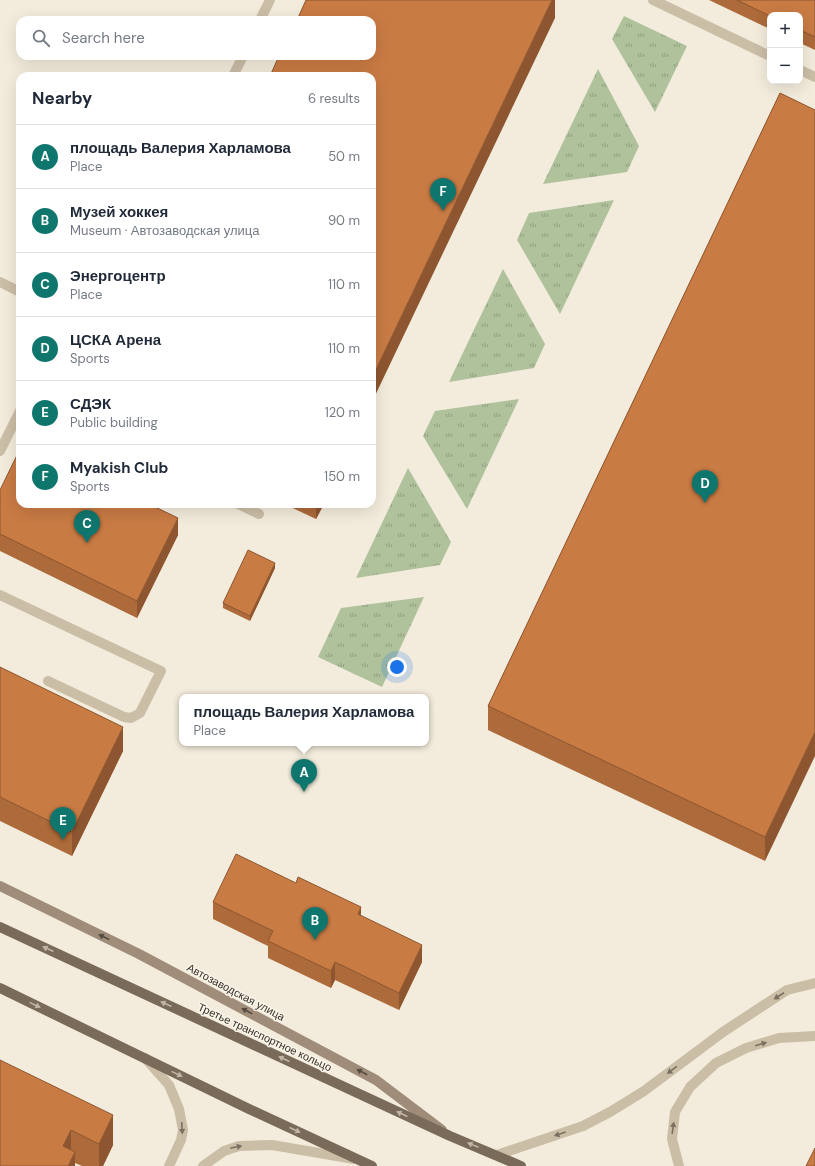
<!DOCTYPE html>
<html lang="en">
<head>
<meta charset="utf-8">
<style>
  body { margin:0; font-family:"DM Sans",sans-serif; background:#f2f2f3; color:#1f2937 }
  .controls { position:absolute; right:12px; top:12px; display:grid; overflow:hidden; border-radius:8px; box-shadow:0 4px 16px #0002 }
  .controls button { width:36px; height:36px; display:grid; place-items:center; padding:0; border:0; border-bottom:1px solid #e0e1e3; background:#fff; color:#1f2937; font:20px sans-serif }
  .you { position:absolute; left:397px; top:667px; width:14px; height:14px; margin:-10px; border:3px solid #fff; border-radius:50%; background:#1a73e8; box-shadow:0 0 0 6px #1a73e833 }
  .badge { display:grid; place-items:center; width:26px; height:26px; border-radius:50%; background:#0f766e; color:#fff; font-size:13px; font-weight:700 }
  .pin { position:absolute; translate:-50% -33px; filter:drop-shadow(0 1px 2px #0008) }
  .pin::after { content:''; position:absolute; top:21px; width:14px; height:12px; background:inherit; clip-path:polygon(0 0,100% 0,50% 100%) }
  .popup { position:absolute; left:179px; top:694px; width:250px; height:52px; box-sizing:border-box; display:grid; place-content:center; border-radius:8px; background:#fff; filter:drop-shadow(0 1px 3px #0005); font-size:13px; white-space:nowrap; color:#747a83 }
  .popup b { font-size:15px; color:#1f2937 }
  .popup::after { content:''; position:absolute; left:50%; top:100%; margin-left:-8px; border:8px solid transparent; border-top-color:#fff }
  .list { margin:0; padding:0; list-style:none }
  h2 { display:flex; justify-content:space-between; align-items:center; height:52px; margin:0; padding:0 16px; font-size:17px }
  h2 small { font-size:13px; font-weight:400; color:#747a83 }
  .list li { display:grid; grid-template-columns:26px 1fr auto; gap:12px; align-items:center; box-sizing:border-box; height:64px; padding:0 16px; border-top:1px solid #e0e1e3 }
  .list b { display:block; font-size:15px; white-space:nowrap }
  .list p { margin:0; font-size:13px; white-space:nowrap; color:#747a83 }
  .list em { font-size:13px; font-style:normal; color:#747a83 }
  .icon { flex:none; width:22px; height:22px; fill:none; stroke:currentColor; stroke-width:2; stroke-linecap:round; stroke-linejoin:round }
  .map { position:relative; flex:none; width:815px; height:1166px; overflow:hidden }
  .search { position:absolute; background:#fff; box-shadow:0 4px 16px #0002; left:16px; top:16px; width:360px; height:44px; display:flex; align-items:center; gap:10px; box-sizing:border-box; padding:0 14px; border-radius:12px; color:#747a83; font-size:15px }
  .panel { position:absolute; background:#fff; box-shadow:0 4px 16px #0002; left:16px; top:72px; width:360px; height:436px; border-radius:12px }
  .map>svg:first-child { display:block }
  .grass { fill:url(#grass-tufts) }
  .lines { fill:none; stroke-linecap:round; stroke-linejoin:round }
  .service { stroke:#cbbea7; stroke-width:10 }
  .minor { stroke:#cbbea7; stroke-width:10 }
  .tertiary { stroke:#cbbea7; stroke-width:10 }
  .secondary { stroke:#9f8d79; stroke-width:10 }
  .primary { stroke:#7a6a59; stroke-width:10 }
  .wall { fill:#ad6a3a }
  .shaded-wall { fill:#8d5630 }
  .building { fill:#c97b44; stroke:#8d5630 }
  .oneway { fill:#574c40 }
  .oneway2 { fill:#c0b6a8 }
  .oneway3 { fill:#7a7061 }
  .labels { text-anchor:middle; stroke-width:3; stroke-linejoin:round; paint-order:stroke }
  .street-label { font-size:11px; fill:#383028; stroke:#faf5e9 }
</style>
</head>
<body>
<div class="map">
<svg width="815" height="1166" viewBox="0 0 815 1166">
  <defs>
    <pattern id="grass-tufts" width="24" height="20" patternUnits="userSpaceOnUse"><rect width="24" height="20" fill="#afc29b"/><path d="M3 7l-1-3M5 7V3M7 7l1-3M15 17l-1-3M17 17v-4M19 17l1-3" fill="none" stroke="#8f9e7e"/></pattern>
  </defs>
  <rect width="100%" height="100%" fill="#f3ecdc"/>
  <!-- grass -->
  <path class="grass" d="M624,16L687,46L655,112L612,39Z
    M598,69L639,146L627,172L543,184Z
    M614,200L560,314L517,240L529,213Z
    M503,269L545,344L534,368L449,382Z
    M519,399L467,509L423,436L435,411Z
    M408,468L451,542L440,565L356,578Z
    M424,597L382,687L318,657L341,608Z"/>
  <g class="lines">
    <!-- service -->
    <path class="service" d="M653,0L770,56
      M260,20L270,0
      M800,70L815,77
      M233,76L243,56
      M0,282L20,292
      M0,451L20,411
      M238,504L259,514
      M0,595L161,671L140,713L131,718L124,717L48,681"/>
    <!-- minor -->
    <path class="minor" d="M497,1155L583,1126L610,1112L644,1091L723,1032L787,990L815,983
      M679,1166L672,1139L675,1112L690,1087L716,1063L746,1048L779,1038L815,1036"/>
    <!-- tertiary -->
    <path class="tertiary" d="M145,1058L169,1085L179,1109L183,1130L181,1140L169,1166
      M203,1166L224,1151L239,1146L272,1145L354,1159"/>
    <!-- secondary -->
    <path class="secondary" d="M0,886L139,954L376,1080L442,1130"/>
    <!-- primary -->
    <path class="primary" d="M0,927L450,1136L521,1166
      M0,988L249,1109L372,1166"/>
  </g>
  <!-- wall -->
  <path class="wall" d="M709,0H815V50L800,43V15H770V29Z
    M780,93L765,861L488,730V706Z
    M0,490L178,535L137,618L0,551Z
    M284,504H324L316,519Z
    M275,568L250,621L223,608V603Z
    M0,667L123,751L72,856L0,821Z
    M213,902L361,916L422,962L399,1010L335,980L331,988L268,958V946L213,919Z
    M0,1060L113,1145L103,1166H82L75,1163V1166Z"/>
  <!-- shaded-wall -->
  <path class="shaded-wall" d="M552,0H555V18L372,402V378Z
    M316,504H324L316,519Z
    M178,518V535L137,618V601Z
    M275,563V568L250,621V616Z
    M123,727V751L72,856V832Z
    M815,732V756L765,861V837Z
    M361,907V925L358,914Z
    M422,945V962L399,1010V993Z
    M335,962V980L331,988V971Z
    M113,1115V1145L103,1166H99V1144Z
    M71,1130V1161L63,1146Z
    M75,1152V1166H68Z"/>
  <!-- building -->
  <path class="building" d="M306,0H552L372,378V76H270L279,56H372V20H297Z
    M737,0H815V37L800,30V15H770V16Z
    M780,93L815,110V732L765,837L488,706Z
    M20,449V504H149L178,518L137,601L0,534V490Z
    M248,550L275,563L250,616L223,603Z
    M0,667L123,727L72,832L0,797Z
    M236,854L296,883L298,877L361,907L358,914L422,945L399,993L335,962L331,971L268,941L273,931L213,902Z
    M0,1060L113,1115L99,1144L71,1130L63,1146L75,1152L68,1166H0Z
    M815,1148V1166H806Z"/>
  <!-- one-way arrows -->
  <defs><path id="oneway-solid" d="M-6-.8H1V-3.2L6.5 0L1 3.2V.8H-6Z"/></defs>
  <g class="oneway">
    <use href="#oneway-solid" transform="translate(104 937) rotate(-154)"/>
    <use href="#oneway-solid" transform="translate(247 1011) rotate(-152)"/>
    <use href="#oneway-solid" transform="translate(362 1072) rotate(-152)"/>
  </g>
  <g class="oneway2">
    <use href="#oneway-solid" transform="translate(48 949) rotate(-155)"/>
    <use href="#oneway-solid" transform="translate(166 1004) rotate(-155)"/>
    <use href="#oneway-solid" transform="translate(35 1005) rotate(26)"/>
    <use href="#oneway-solid" transform="translate(284 1059) rotate(-155)"/>
    <use href="#oneway-solid" transform="translate(177 1074) rotate(26)"/>
    <use href="#oneway-solid" transform="translate(402 1114) rotate(-155)"/>
    <use href="#oneway-solid" transform="translate(295 1130) rotate(25)"/>
    <use href="#oneway-solid" transform="translate(473 1145) rotate(-158)"/>
  </g>
  <g class="oneway3">
    <use href="#oneway-solid" transform="translate(779 996) rotate(147)"/>
    <use href="#oneway-solid" transform="translate(761 1044) rotate(-16)"/>
    <use href="#oneway-solid" transform="translate(672 1070) rotate(143)"/>
    <use href="#oneway-solid" transform="translate(182 1128) rotate(87)"/>
    <use href="#oneway-solid" transform="translate(673 1128) rotate(-82)"/>
    <use href="#oneway-solid" transform="translate(560 1134) rotate(161)"/>
    <use href="#oneway-solid" transform="translate(236 1147) rotate(-12)"/>
  </g>
  <g class="labels">
    <!-- street labels -->
    <g class="street-label">
      <text transform="translate(236 992) rotate(28)" y="4">Автозаводская улица</text>
      <text transform="translate(265 1037) rotate(25)" y="4">Третье транспортное кольцо</text>
    </g>
  </g>
</svg>
<div class="controls">
<button>+</button>
<button>−</button>
</div>
<div class="you"></div>
<div class="pin badge" style="left:304px;top:792px">A</div>
<div class="popup"><b>площадь Валерия Харламова</b>Place</div>
<div class="pin badge" style="left:315px;top:940px">B</div>
<div class="pin badge" style="left:87px;top:543px">C</div>
<div class="pin badge" style="left:705px;top:503px">D</div>
<div class="pin badge" style="left:63px;top:840px">E</div>
<div class="pin badge" style="left:443px;top:211px">F</div>
<div class="search"><svg class="icon" aria-label="search" viewBox="0 0 24 24"><circle cx="10" cy="10" r="6"/><path d="M15 15l6 6"/></svg>Search here</div>
<section class="panel">
<h2>Nearby<small>6 results</small></h2>
<ul class="list">
<li><span class="badge">A</span><div><b>площадь Валерия Харламова</b><p>Place</p></div><em>50 m</em></li>
<li><span class="badge">B</span><div><b>Музей хоккея</b><p>Museum · Автозаводская улица</p></div><em>90 m</em></li>
<li><span class="badge">C</span><div><b>Энергоцентр</b><p>Place</p></div><em>110 m</em></li>
<li><span class="badge">D</span><div><b>ЦСКА Арена</b><p>Sports</p></div><em>110 m</em></li>
<li><span class="badge">E</span><div><b>СДЭК</b><p>Public building</p></div><em>120 m</em></li>
<li><span class="badge">F</span><div><b>Myakish Club</b><p>Sports</p></div><em>150 m</em></li>
</ul>
</section>
</div>
</body>
</html>
